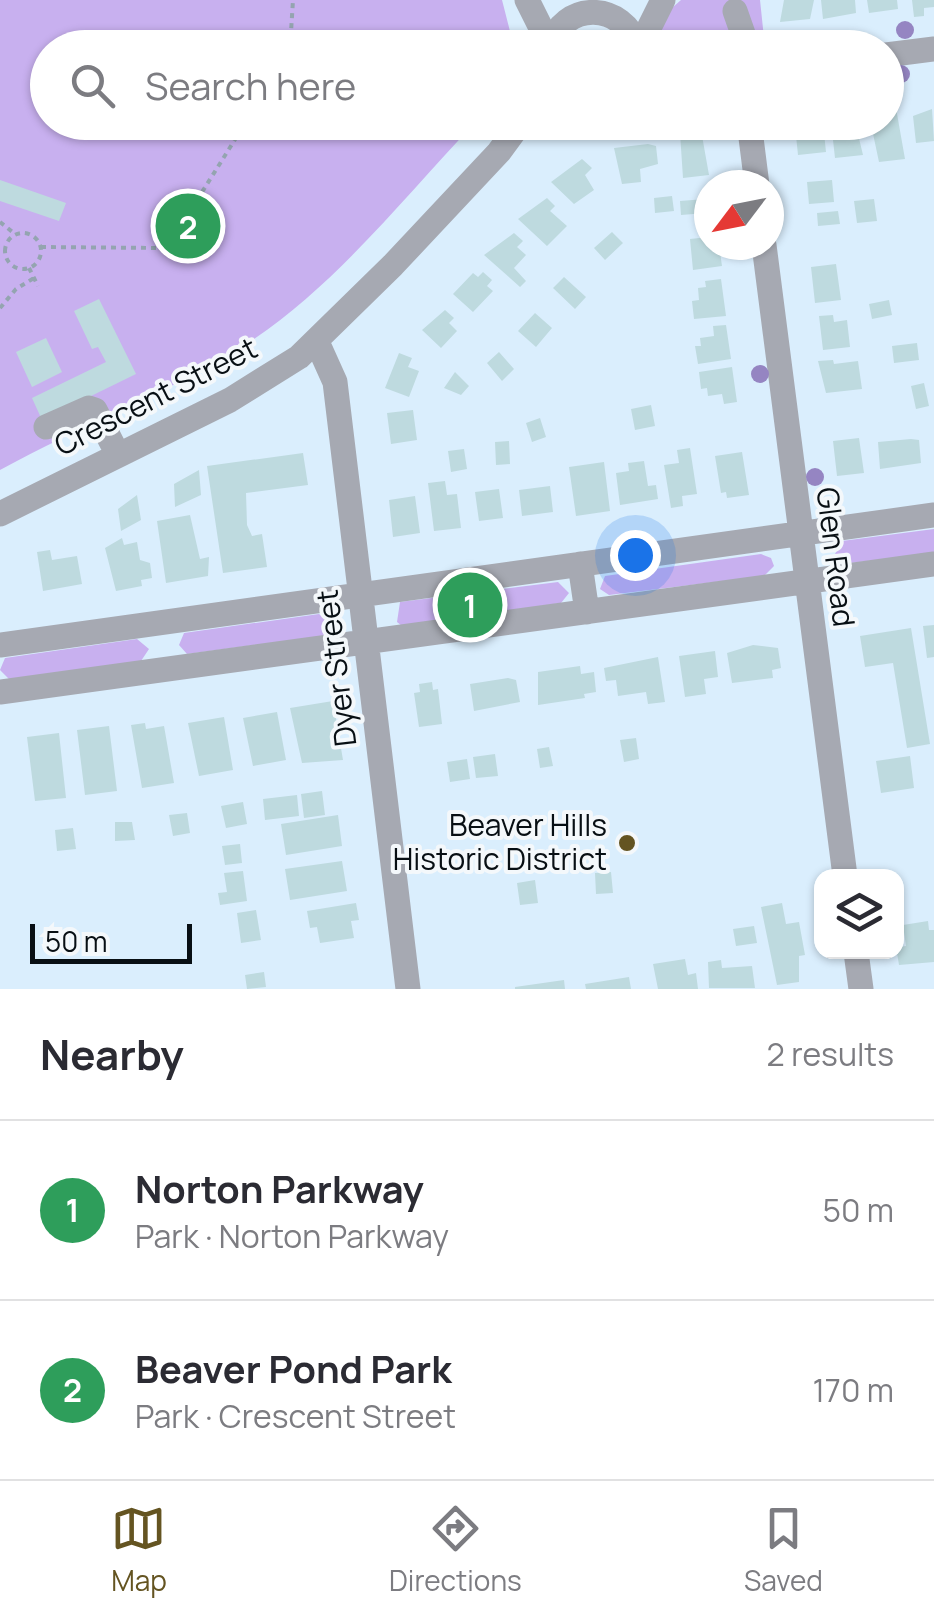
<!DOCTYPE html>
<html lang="en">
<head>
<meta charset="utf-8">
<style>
  body { margin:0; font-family:Manrope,sans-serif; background:#f2f2f3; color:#2b2b33 }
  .controls { position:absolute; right:30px; bottom:30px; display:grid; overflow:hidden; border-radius:20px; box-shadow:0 2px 8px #0004 }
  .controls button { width:90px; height:90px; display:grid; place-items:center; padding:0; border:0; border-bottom:2px solid #e1e1e2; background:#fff; color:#2b2b33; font:50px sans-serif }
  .compass { position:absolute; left:694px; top:170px; width:90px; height:90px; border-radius:50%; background:#fff; box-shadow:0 2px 8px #0004; rotate:238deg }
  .scale { position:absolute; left:30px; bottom:25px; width:162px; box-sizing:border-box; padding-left:10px; border:5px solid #080f14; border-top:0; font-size:28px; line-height:35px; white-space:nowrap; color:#080f14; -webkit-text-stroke:8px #f4f8fb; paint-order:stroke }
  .you { position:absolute; left:635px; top:555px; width:35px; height:35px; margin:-25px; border:8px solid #fff; border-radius:50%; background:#1a73e8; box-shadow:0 0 0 15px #1a73e833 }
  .badge { display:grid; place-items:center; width:65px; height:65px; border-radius:50%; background:#645421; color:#fff; font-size:32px; font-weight:700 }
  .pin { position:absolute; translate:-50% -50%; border:5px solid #fff; box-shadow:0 2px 10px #0006 }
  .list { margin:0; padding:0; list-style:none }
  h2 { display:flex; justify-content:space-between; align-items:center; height:130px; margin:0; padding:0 40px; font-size:42px }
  h2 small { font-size:32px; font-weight:400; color:#7c7c81 }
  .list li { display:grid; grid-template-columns:65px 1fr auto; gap:30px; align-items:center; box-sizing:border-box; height:180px; padding:0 40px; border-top:2px solid #e1e1e2 }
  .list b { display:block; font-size:38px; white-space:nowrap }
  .list p { margin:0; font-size:32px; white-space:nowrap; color:#7c7c81 }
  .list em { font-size:32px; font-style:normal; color:#7c7c81 }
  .icon { flex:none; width:55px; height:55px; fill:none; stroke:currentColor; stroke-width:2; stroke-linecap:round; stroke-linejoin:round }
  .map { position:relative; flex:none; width:934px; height:989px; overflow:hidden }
  .search { position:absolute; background:#fff; box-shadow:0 2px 8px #0004; left:30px; right:30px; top:30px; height:110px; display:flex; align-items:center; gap:25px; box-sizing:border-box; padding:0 35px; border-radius:55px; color:#7c7c81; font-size:38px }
  .sheet { height:490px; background:#fff }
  nav { display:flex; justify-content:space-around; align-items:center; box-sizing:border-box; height:140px; border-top:2px solid #e1e1e2; background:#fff; font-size:28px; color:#7c7c81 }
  nav a { display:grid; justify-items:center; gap:5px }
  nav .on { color:#645421 }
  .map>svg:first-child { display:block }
  .green { fill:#c8b0ef }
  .building { fill:#bedadf }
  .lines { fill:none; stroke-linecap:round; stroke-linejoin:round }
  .path { stroke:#94a4b0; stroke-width:4; stroke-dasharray:5 5; stroke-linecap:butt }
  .minor { stroke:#a6a9b2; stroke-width:25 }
  .tree { fill:#9585c2 }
  .poi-dot { fill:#645421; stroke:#f4f8fb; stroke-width:4 }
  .labels { text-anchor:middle; stroke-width:8; stroke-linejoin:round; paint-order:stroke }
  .street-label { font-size:30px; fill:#080f14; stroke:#f4f8fb }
  .poi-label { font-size:30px; fill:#080f14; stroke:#f4f8fb; text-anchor:end }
</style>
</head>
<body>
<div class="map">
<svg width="934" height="989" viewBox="0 0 934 989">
  <rect width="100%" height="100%" fill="#daeefd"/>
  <!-- green -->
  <path class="green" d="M0,0H502L514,47L48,48V122L475,123C403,198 334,288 245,345C167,394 80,426 0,470Z
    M681,0H760L764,38L749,47L657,48L664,15Z
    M934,529V553L843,564L834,556L842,541Z
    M761,554L771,558L774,566L764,576L609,595L600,589L605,576Z
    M558,582L569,593L561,603L402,626L397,622L400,602Z
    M319,614L332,624V632L323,636L187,654L179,645L184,633Z
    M137,639L149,649L141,661L9,679L0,670L5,658Z"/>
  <!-- building -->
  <path class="building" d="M784,0H814L810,19L780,22Z
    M821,0H855L856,13L823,19Z
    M867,0H897L898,9L869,13Z
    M912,0H934V7L924,8V16L914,17Z
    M896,108L905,159L879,162L872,129L875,122H886V109Z
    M932,109L934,141L916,143L913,116Z
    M831,122H855L863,155L835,158Z
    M823,123L826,152L798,155L795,126Z
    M701,130L709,175L683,178L680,133Z
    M648,144L656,146L658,164L640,169L641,182L622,184L614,148Z
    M582,159L592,168L585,175L594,190L574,204L551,182Z
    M0,180L66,203L59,221L0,201Z
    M832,180L834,202L809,204L807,182Z
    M672,196L674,211L655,213L654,198Z
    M547,198L555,206L550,211L567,226L547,246L518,219Z
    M705,199L706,213L681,215L680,201Z
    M874,199L877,221L857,223L854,201Z
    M838,211L840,224L818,226L817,213Z
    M612,232L623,243L605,260L594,248Z
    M514,233L523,241L517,247L526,255L514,268L526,281L520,287L484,255Z
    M709,237V245H719L722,266L693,270L690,239Z
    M836,264L841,300L815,303L811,267Z
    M483,272L492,280L487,286L493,291L473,312L453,294L473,273L478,277Z
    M564,277L586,297L575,309L553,288Z
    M721,279L726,316L694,319L692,301L699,300L698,288L706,287L705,281Z
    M99,299L136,374L42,420L32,398L106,362L98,347L92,349L74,311Z
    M889,300L892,315L872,319L869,304Z
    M445,310L454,318L449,323L457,331L441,348L422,330Z
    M535,313L552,328L536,347L518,331Z
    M833,315L834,322L847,320L850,347L823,350L819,316Z
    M726,325L731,359L698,364L695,346H701L700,338L714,336L713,326Z
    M46,338L62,372L32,387L16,352Z
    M917,343L919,360L894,363L892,346Z
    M499,352L514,369L502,381L487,363Z
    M399,353L412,358L408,367L419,371L409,397L385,388Z
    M833,360L834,364L858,361L862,389L826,393L818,361Z
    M732,367L737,402L724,404L722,394L708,396L707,388L701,389L699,372Z
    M455,372L469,386L461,395L444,388Z
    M924,383L929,406L916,409L911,386Z
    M651,405L655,426L635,430L631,409Z
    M413,410L417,440L391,444L387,413Z
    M540,418L546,437L532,442L526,423Z
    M859,438L864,473L837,476L833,441Z
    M911,439L919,440L921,463L880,469L878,442Z
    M509,441L510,464L496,465L495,442Z
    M690,448L697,494L682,496L683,506L671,508L664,465L679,463L677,450Z
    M464,449L467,469L451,472L448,451Z
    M742,452L749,495L727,498L726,492L721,493L715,456Z
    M303,453L308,485L246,493L247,525L252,536L262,534L267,567L223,573L207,466Z
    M644,461L648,486L656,485L658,499L620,505L616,473L629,471L628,463Z
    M604,462L610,511L576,516L569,467Z
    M199,470L201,495L175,507L174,484Z
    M445,481L447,495L457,494L461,528L434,531L428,483Z
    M550,486L553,512L522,516L519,490Z
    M499,489L503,518L479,521L475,492Z
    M137,495L141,520L121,531L118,509Z
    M415,496L420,533L393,537L389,500Z
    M190,515L200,559L209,557L208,576L166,583L157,521Z
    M122,538L124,545L137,542L140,560L150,563L152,578L141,580L142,586L116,591L105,548Z
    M50,550L52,560L77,556L82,584L43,591L37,552Z
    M934,625V657L927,658L923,626Z
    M911,628L930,744L907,748L893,663L865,667L860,636Z
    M753,645L778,648L781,668L772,670L773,678L732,683L727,653Z
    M715,651L718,677L704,679L706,694L685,697L679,656Z
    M658,657L665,702L648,704L646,692L618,696L616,680L606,681L604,668Z
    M580,666L581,674L594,672L596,692L584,694L585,698L538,705V672Z
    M508,678L516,680L520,702L474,711L470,684Z
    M432,682L433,690L438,689L442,724L419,727L414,693L420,692L419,684Z
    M333,701L343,760L302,763L290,708Z
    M277,712L286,760L253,766L243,718Z
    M224,717L233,770L199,776L188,723Z
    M145,723L146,729L164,726L174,783L142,788L131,725Z
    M109,726L117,791L85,795L77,730Z
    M59,733L66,798L35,801L27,737Z
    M636,738L639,759L624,762L620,740Z
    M549,747L553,766L540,768L537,749Z
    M495,754L498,776L476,778L473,757Z
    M910,756L914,788L881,793L876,761Z
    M467,759L470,779L450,782L447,762Z
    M322,791L325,815L304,818L301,794Z
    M297,795L299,816L265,820L263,799Z
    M243,802L247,824L226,828L221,806Z
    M187,813L190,833L173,836L169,815Z
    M338,815L342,846L286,855L281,824Z
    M115,822H132L135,840L115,841Z
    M73,828L76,849L57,851L55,830Z
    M240,844L242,863L225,865L222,846Z
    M342,861L347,891L290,900L285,869Z
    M243,871L247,901L220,905L218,893L227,892L224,873Z
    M611,872L613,893L596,894L595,873Z
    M535,880L538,903L520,905L517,883Z
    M356,903L359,920L351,921L354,938L320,943L317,927L310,928L307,911Z
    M782,903L786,924L799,922L805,955L799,956V982L777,985L761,907Z
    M256,910L261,940L241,943L237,913Z
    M928,921L929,930H934V962L899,965L896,947L906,946L903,925Z
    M754,926L757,943L736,946L733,929Z
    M685,959L688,975L696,973L698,989H658L653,964Z
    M721,960L722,968L752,966L755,988H709L708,962Z
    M264,972L266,987L247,989L245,975Z
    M629,977L631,989H586L585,984Z
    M564,980L565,989H515V987Z"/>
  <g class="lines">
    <!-- path -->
    <path class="path" d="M290,48L293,0
      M629,122L631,140
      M0,222L15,234
      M5 251a18 18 0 1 1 36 0a18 18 0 1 1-36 0Z
      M41,247L161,248L177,232L246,122
      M29,268L38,286
      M0,308L16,289L34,278"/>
    <!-- minor -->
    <path class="minor" d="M527,0L550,46
      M735,11L748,48
      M550,48C562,0 624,1 638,48
      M639,48L663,0
      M886,55L934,49
      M749,122L757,185
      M764,245L845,876
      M317,342L335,382L408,989
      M46,427L89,408L95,410L117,453
      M0,514L230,400L299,357L393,265L499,152L521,122
      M580,564L587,612
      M0,645L934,515
      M0,692L934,564
      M856,952L861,989"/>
  </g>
  <!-- trees -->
  <g class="tree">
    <circle cx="905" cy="30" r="9"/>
    <circle cx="901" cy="74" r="9"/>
    <circle cx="760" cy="374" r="9"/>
    <circle cx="815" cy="477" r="9"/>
  </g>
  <!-- markers -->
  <circle class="poi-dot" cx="627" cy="843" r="10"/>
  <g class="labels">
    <!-- street labels -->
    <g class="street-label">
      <text transform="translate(156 397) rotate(-27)" y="10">Crescent Street</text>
      <text transform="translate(835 557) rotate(83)" y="10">Glen Road</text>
      <text transform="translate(337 668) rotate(-97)" y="10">Dyer Street</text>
    </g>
    <!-- poi labels -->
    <g class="poi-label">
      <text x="607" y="836">Beaver Hills<tspan x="607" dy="34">Historic District</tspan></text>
    </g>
  </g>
</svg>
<div class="controls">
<button><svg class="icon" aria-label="layers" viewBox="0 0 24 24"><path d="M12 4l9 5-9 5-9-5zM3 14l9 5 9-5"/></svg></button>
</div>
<svg class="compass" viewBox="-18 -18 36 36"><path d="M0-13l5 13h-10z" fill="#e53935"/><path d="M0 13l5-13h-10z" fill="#7c7c81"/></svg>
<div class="scale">50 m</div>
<div class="you"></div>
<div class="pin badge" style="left:470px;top:605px;background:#2e9e5b">1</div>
<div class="pin badge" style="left:188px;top:226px;background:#2e9e5b">2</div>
<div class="search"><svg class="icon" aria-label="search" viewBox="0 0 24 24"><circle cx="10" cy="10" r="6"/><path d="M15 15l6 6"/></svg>Search here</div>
</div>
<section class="sheet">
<h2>Nearby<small>2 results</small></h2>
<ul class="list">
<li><span class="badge" style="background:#2e9e5b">1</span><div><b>Norton Parkway</b><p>Park · Norton Parkway</p></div><em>50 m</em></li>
<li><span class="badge" style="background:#2e9e5b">2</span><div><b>Beaver Pond Park</b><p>Park · Crescent Street</p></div><em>170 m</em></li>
</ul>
</section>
<nav>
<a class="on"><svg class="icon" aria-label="map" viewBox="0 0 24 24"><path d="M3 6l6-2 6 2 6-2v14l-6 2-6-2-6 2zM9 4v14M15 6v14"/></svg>Map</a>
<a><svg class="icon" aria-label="directions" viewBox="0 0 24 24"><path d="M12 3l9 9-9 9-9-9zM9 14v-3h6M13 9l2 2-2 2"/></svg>Directions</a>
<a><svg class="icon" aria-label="saved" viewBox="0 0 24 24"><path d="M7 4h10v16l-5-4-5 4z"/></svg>Saved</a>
</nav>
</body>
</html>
